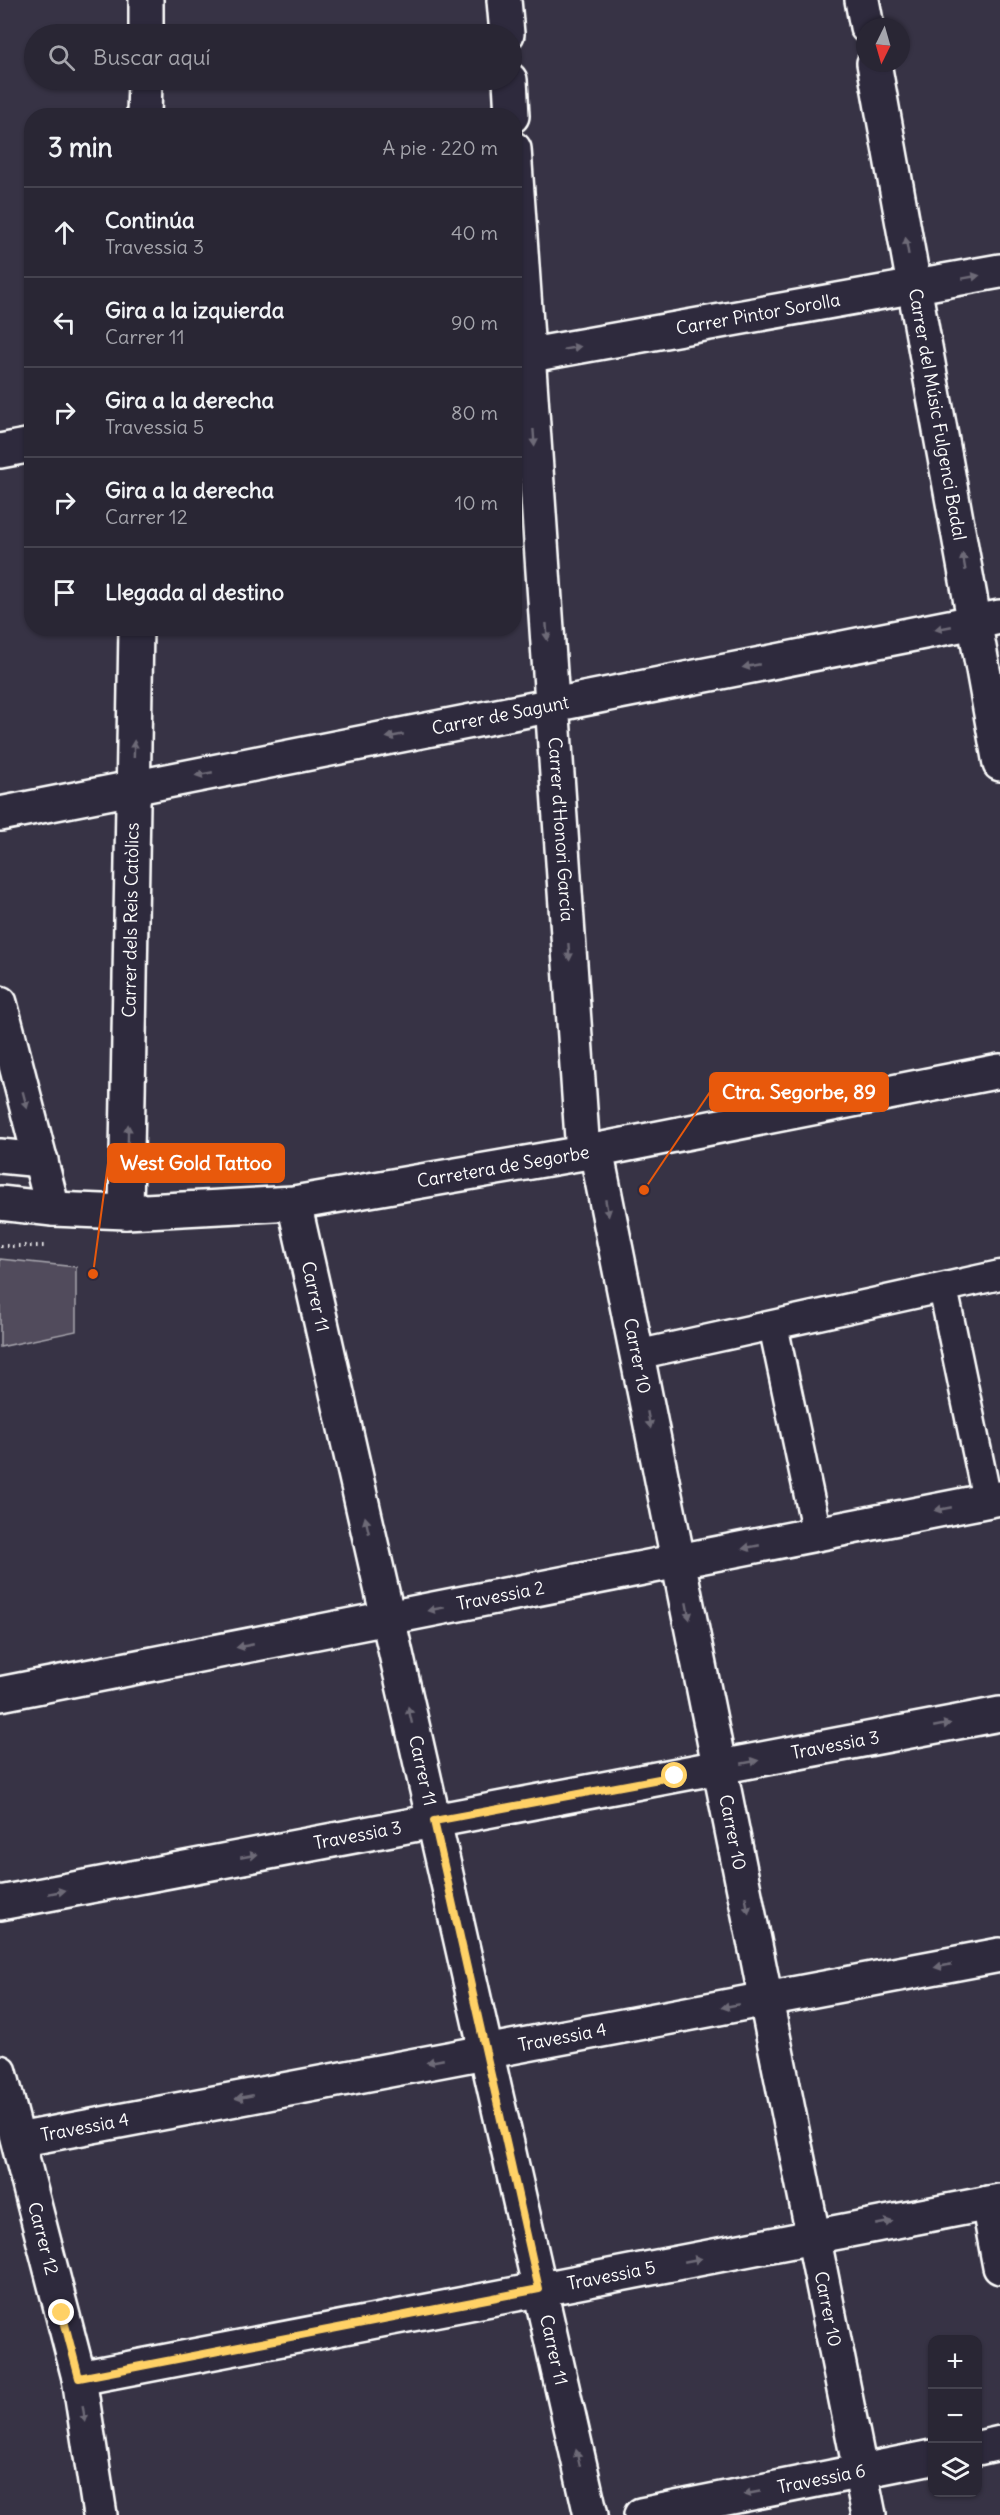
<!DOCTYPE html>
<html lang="es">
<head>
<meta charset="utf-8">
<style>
  body { margin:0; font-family:Delius,sans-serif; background:#312e3c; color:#f1f3f6 }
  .controls { position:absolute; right:18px; bottom:18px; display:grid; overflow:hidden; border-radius:12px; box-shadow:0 2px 4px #0004 }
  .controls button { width:54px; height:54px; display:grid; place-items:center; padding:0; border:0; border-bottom:2px solid #45434f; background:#292634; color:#f1f3f6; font:30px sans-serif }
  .compass { position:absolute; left:856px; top:18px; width:54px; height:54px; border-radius:50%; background:#292634; box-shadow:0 2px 4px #0004; rotate:185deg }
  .stop { position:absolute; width:18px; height:18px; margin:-14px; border:4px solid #ffd166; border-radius:50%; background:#fff }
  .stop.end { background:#ffd166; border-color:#fff; box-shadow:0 2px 6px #0008 }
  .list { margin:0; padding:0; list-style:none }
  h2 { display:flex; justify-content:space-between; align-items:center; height:78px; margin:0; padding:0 24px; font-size:26px }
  h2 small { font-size:20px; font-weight:400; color:#a5a5ac }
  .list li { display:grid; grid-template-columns:39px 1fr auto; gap:18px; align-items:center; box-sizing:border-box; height:90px; padding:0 24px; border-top:2px solid #45434f }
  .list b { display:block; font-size:22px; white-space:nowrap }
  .list p { margin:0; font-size:20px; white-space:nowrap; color:#a5a5ac }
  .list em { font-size:20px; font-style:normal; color:#a5a5ac }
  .icon { flex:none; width:33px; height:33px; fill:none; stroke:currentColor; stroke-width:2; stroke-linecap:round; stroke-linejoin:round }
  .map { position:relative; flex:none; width:1000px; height:2515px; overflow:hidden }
  .search { position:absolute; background:#292634; box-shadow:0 2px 4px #0004; left:24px; top:24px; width:498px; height:66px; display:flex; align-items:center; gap:15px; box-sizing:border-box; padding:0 21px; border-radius:33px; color:#a5a5ac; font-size:22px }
  .panel { position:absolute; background:#292634; box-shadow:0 2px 4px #0004; left:24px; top:108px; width:498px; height:528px; border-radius:24px }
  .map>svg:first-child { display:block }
  .green { fill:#514c5c; stroke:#a8a6ae; stroke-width:1.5 }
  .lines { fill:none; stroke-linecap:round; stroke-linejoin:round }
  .pedestrian-casing { stroke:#fff; stroke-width:33 }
  .minor-casing { stroke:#fff; stroke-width:38 }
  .tertiary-casing { stroke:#fff; stroke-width:38 }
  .path { stroke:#fff; stroke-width:4; stroke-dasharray:1.5 4.5; stroke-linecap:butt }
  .pedestrian { stroke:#2f2a3d; stroke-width:28 }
  .minor { stroke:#2f2a3d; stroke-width:33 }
  .tertiary { stroke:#2f2a3d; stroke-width:33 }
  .oneway { fill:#6d6a77 }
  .route { stroke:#ffd166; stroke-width:8 }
  .labels { text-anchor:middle; stroke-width:4.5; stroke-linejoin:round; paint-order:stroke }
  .street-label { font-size:18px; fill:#fff; stroke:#2f2a3d }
  .leader { fill:none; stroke:#e8590c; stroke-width:2 }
  .callout-dot { fill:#e8590c; stroke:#2f2a3d; stroke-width:2 }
  .callout { fill:#e8590c; stroke:#e8590c; stroke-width:2 }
  .callout-label { font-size:20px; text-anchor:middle; font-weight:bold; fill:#fff }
</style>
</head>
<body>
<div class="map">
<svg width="1000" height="2515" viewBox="0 0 1000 2515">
  <rect width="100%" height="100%" fill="#373345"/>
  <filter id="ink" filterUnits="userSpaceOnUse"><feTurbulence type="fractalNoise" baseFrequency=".0167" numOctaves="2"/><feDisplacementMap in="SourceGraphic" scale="12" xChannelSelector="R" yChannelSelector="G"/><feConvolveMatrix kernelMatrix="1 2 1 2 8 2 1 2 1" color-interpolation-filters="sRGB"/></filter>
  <g filter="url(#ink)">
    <!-- green -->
    <path class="green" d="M0,1259L76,1267V1331L0,1347Z"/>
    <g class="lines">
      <defs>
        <path id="pedestrian" d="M943,1288L987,1500
          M773,1325L817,1534
          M636,1355L1000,1275"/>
        <g id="minor">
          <path d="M504,0L507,34"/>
          <path d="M862,0L867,27"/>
          <path d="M146,34V0"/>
          <path id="s1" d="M874,63L1000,764"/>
          <path d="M510,80L512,116"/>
          <path d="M144,116L145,80"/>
          <path id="s2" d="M514,149L583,1153"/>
          <path id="s3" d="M514,358L1000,271"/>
          <path d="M0,451L32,445"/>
          <path id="s4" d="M0,814L1000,617"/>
          <path d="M0,1003L53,1209"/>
          <path id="s5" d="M596,1150L869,2515"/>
          <path d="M0,1156L41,1160"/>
          <path id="s6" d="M294,1203L591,2515"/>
          <path id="s7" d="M126,1212L136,628"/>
          <path id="s8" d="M0,1694L1000,1498"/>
          <path id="s9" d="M0,1903L1000,1714"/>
          <path id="s10" d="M0,2072L79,2378L100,2515"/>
          <path id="s11" d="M18,2140L1000,1955"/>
          <path d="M988,2203L1000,2267"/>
          <path id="s12" d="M79,2378L1000,2201"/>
          <path d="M978,2448L1000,2443"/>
          <path id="s13" d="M641,2515L932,2457"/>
        </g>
        <g id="tertiary">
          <path id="s14" d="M0,1203L53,1209L126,1212L294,1203L583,1153L1000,1071"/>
        </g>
      </defs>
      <!-- pedestrian casing -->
      <use href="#pedestrian" class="pedestrian-casing"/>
      <!-- minor casing -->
      <use href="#minor" class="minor-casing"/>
      <!-- tertiary casing -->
      <use href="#tertiary" class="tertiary-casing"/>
      <!-- path -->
      <path class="path" d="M0,1246H44"/>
      <!-- pedestrian -->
      <use href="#pedestrian" class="pedestrian"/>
      <!-- minor -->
      <use href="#minor" class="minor"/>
      <!-- tertiary -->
      <use href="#tertiary" class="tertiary"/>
    </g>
    <!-- one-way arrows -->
    <defs><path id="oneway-solid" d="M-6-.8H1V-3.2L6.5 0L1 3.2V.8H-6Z" transform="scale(1.5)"/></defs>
    <g class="oneway">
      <use href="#oneway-solid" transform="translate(907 246) rotate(-100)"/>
      <use href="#oneway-solid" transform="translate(971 277) rotate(-10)"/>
      <use href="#oneway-solid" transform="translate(572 348) rotate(-10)"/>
      <use href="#oneway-solid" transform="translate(534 438) rotate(86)"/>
      <use href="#oneway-solid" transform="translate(964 562) rotate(-100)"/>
      <use href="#oneway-solid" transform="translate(943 628) rotate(169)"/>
      <use href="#oneway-solid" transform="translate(547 632) rotate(86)"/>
      <use href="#oneway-solid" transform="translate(751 666) rotate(169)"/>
      <use href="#oneway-solid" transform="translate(395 736) rotate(169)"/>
      <use href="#oneway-solid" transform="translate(134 749) rotate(-89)"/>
      <use href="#oneway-solid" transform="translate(204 774) rotate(169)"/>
      <use href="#oneway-solid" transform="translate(569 952) rotate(86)"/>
      <use href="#oneway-solid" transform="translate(25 1100) rotate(75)"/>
      <use href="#oneway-solid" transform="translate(128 1133) rotate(-89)"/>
      <use href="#oneway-solid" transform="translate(607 1208) rotate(79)"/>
      <use href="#oneway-solid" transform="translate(649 1420) rotate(79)"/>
      <use href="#oneway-solid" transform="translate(943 1509) rotate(169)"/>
      <use href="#oneway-solid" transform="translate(367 1525) rotate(-103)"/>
      <use href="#oneway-solid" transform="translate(751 1547) rotate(169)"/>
      <use href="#oneway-solid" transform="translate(436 1609) rotate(169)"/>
      <use href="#oneway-solid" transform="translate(688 1611) rotate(79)"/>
      <use href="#oneway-solid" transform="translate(245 1646) rotate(169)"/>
      <use href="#oneway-solid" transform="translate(410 1715) rotate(-103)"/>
      <use href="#oneway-solid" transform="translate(942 1725) rotate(-11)"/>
      <use href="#oneway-solid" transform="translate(750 1762) rotate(-11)"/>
      <use href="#oneway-solid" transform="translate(249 1856) rotate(-11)"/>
      <use href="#oneway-solid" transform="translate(57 1892) rotate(-11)"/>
      <use href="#oneway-solid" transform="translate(747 1905) rotate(79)"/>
      <use href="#oneway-solid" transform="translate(943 1966) rotate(169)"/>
      <use href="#oneway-solid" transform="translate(730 2006) rotate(169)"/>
      <use href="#oneway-solid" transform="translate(435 2061) rotate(169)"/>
      <use href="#oneway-solid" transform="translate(244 2097) rotate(169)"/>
      <use href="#oneway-solid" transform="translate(884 2223) rotate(-11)"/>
      <use href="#oneway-solid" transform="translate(693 2260) rotate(-11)"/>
      <use href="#oneway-solid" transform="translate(84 2414) rotate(81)"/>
      <use href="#oneway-solid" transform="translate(578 2458) rotate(-103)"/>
      <use href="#oneway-solid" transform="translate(752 2493) rotate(169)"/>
    </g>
  </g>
  <g class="lines" filter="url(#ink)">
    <!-- route -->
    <path class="route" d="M62,2313L79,2378L539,2289L434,1821L675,1776"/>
  </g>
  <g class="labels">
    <!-- street labels -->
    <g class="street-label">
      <text dy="6" stroke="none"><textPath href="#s3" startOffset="248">Carrer Pintor Sorolla</textPath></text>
      <text dy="6" stroke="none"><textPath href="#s1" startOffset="357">Carrer del Músic Fulgenci Badal</textPath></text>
      <text dy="6" stroke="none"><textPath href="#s4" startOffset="510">Carrer de Sagunt</textPath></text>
      <text dy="6" stroke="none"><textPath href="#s2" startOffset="682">Carrer d'Honori García</textPath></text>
      <text dy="6" stroke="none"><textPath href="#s7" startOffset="292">Carrer dels Reis Catòlics</textPath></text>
      <text dy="6" stroke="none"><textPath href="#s14" startOffset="507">Carretera de Segorbe</textPath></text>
      <text dy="6" stroke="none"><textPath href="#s6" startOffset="96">Carrer 11</textPath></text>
      <text dy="6" stroke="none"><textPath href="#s5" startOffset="210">Carrer 10</textPath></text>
      <text dy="6" stroke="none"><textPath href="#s8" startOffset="510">Travessia 2</textPath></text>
      <text dy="6" stroke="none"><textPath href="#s9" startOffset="850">Travessia 3</textPath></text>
      <text dy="6" stroke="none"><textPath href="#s6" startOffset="582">Carrer 11</textPath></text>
      <text dy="6" stroke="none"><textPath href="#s5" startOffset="696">Carrer 10</textPath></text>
      <text dy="6" stroke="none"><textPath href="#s9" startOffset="364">Travessia 3</textPath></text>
      <text dy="6" stroke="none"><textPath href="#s11" startOffset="554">Travessia 4</textPath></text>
      <text dy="6" stroke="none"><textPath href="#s11" startOffset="68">Travessia 4</textPath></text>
      <text dy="6" stroke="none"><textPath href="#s10" startOffset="172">Carrer 12</textPath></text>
      <text dy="6" stroke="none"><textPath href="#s12" startOffset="542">Travessia 5</textPath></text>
      <text dy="6" stroke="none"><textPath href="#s5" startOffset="1182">Carrer 10</textPath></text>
      <text dy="6" stroke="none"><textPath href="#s6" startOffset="1176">Carrer 11</textPath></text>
      <text dy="6" stroke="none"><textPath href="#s13" startOffset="184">Travessia 6</textPath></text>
    </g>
  </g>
  <!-- callouts -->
  <path class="leader" d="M644 1190L710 1092M93 1274L108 1163"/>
  <g class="callout-dot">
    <circle cx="644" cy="1190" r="6"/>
    <circle cx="93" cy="1274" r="6"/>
  </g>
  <g class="callout">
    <rect x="710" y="1073" width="178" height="38" rx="6"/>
    <rect x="108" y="1144" width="176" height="38" rx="6"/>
  </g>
  <g class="callout-label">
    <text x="799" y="1099">Ctra. Segorbe, 89</text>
    <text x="196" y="1170">West Gold Tattoo</text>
  </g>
</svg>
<div class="controls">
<button>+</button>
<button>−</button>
<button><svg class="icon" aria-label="layers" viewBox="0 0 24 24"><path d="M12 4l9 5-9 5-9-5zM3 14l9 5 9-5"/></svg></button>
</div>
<svg class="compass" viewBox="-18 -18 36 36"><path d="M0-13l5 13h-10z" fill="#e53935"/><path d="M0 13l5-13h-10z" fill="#a5a5ac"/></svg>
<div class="stop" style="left:675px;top:1776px"></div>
<div class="stop end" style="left:62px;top:2313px"></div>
<div class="search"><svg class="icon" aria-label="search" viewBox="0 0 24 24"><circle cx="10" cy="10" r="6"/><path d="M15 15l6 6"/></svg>Buscar aquí</div>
<section class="panel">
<h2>3 min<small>A pie · 220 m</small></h2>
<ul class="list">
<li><svg class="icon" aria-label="ahead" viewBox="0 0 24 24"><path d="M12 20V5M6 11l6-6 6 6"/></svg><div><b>Continúa</b><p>Travessia 3</p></div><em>40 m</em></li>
<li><svg class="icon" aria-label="left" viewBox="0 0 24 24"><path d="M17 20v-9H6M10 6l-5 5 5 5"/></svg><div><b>Gira a la izquierda</b><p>Carrer 11</p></div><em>90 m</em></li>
<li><svg class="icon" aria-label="right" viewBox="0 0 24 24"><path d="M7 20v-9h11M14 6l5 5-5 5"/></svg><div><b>Gira a la derecha</b><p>Travessia 5</p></div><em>80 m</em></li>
<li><svg class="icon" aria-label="right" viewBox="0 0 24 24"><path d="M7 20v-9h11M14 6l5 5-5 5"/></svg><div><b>Gira a la derecha</b><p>Carrer 12</p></div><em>10 m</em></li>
<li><svg class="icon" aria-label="arrive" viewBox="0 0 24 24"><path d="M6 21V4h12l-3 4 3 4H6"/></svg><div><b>Llegada al destino</b></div></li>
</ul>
</section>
</div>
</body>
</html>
